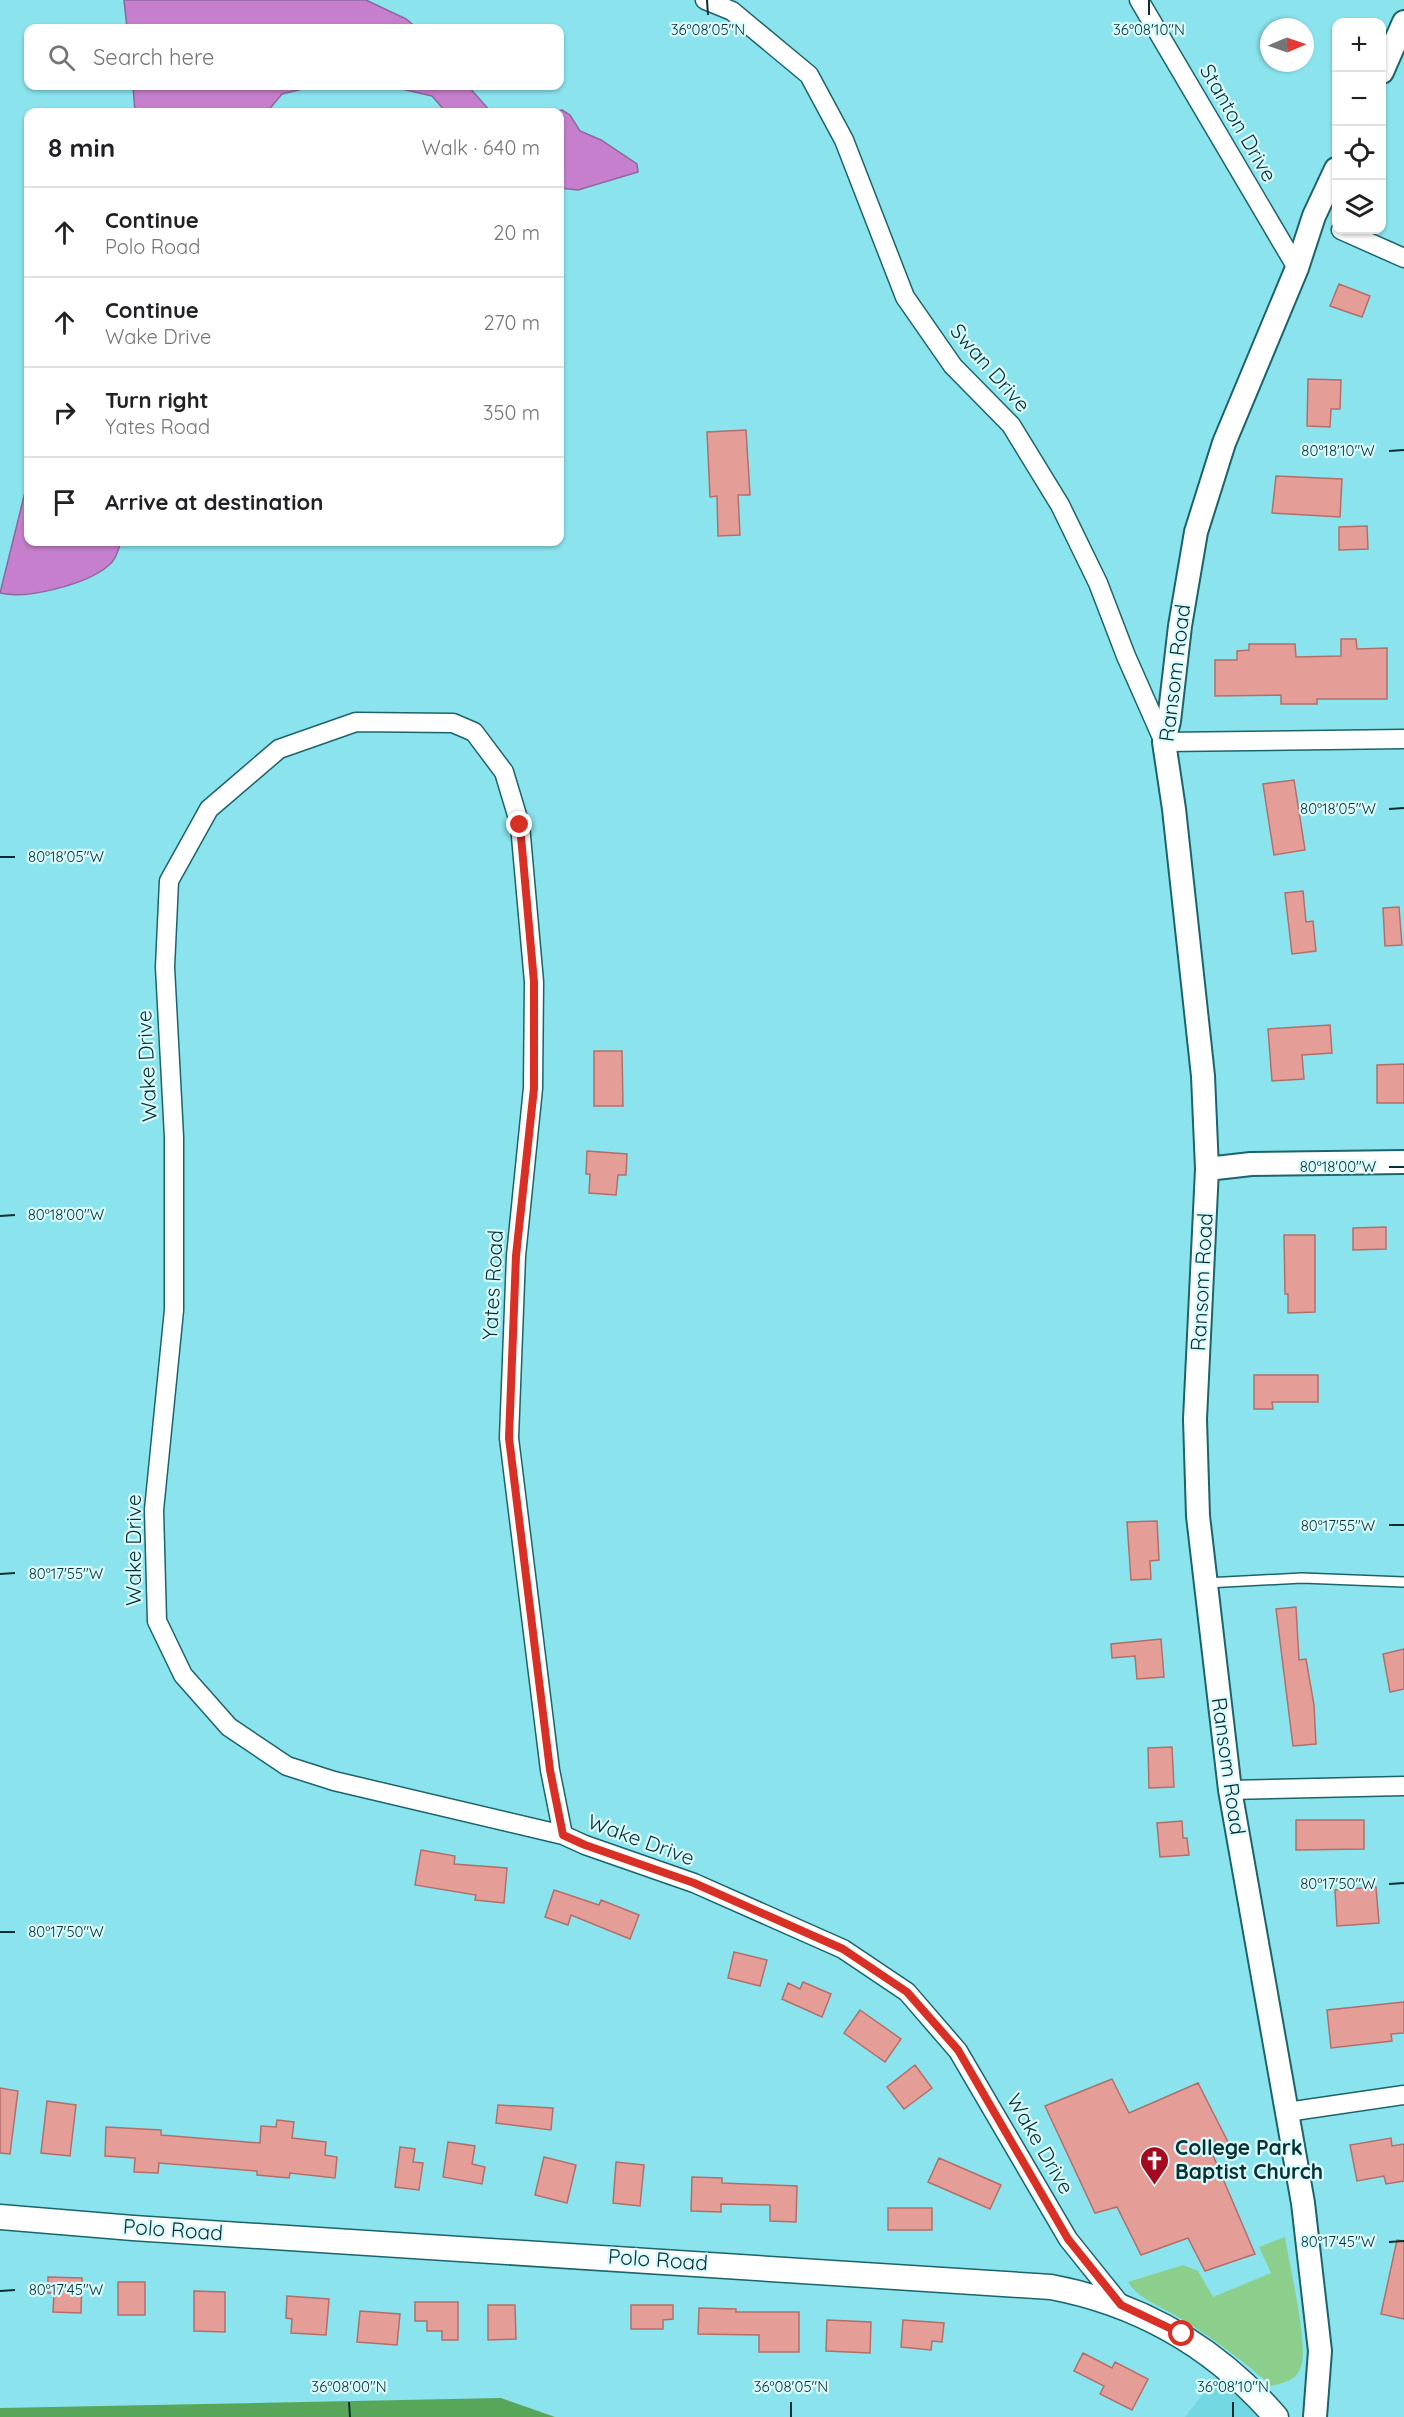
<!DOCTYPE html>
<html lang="en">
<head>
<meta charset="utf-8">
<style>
  body { margin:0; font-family:Quicksand,sans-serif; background:#f6f6f6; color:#202124 }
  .controls { position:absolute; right:18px; top:18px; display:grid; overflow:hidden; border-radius:12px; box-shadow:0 2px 4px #0004 }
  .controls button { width:54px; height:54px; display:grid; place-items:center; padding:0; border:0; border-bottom:2px solid #e0e0e0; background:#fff; color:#202124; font:30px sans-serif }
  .compass { position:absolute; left:1260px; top:18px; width:54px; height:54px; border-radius:50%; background:#fff; box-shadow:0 2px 4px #0004; rotate:88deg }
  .stop { position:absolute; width:18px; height:18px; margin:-14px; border:4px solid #d93025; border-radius:50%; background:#fff }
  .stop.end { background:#d93025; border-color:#fff; box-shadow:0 2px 6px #0008 }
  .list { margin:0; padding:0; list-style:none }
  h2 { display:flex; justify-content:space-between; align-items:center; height:78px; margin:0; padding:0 24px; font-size:26px }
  h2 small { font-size:20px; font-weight:400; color:#757577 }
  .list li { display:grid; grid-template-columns:39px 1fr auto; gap:18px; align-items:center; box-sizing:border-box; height:90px; padding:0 24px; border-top:2px solid #e0e0e0 }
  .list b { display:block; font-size:22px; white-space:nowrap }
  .list p { margin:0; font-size:20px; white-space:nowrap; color:#757577 }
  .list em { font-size:20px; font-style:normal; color:#757577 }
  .icon { flex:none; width:33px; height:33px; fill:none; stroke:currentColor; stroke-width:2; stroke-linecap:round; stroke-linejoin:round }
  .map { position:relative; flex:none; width:1404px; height:2417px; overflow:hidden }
  .search { position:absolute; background:#fff; box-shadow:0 2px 4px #0004; left:24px; top:24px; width:540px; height:66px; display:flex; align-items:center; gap:15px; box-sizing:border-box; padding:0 21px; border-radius:12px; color:#757577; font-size:22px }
  .panel { position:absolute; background:#fff; box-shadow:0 2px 4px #0004; left:24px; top:108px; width:540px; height:438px; border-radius:12px }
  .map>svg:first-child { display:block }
  .built { fill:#73d8e2 }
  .green { fill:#8cce8b }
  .forest { fill:#58a65a }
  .water { fill:#c67fcc; stroke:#8d679e; stroke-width:1.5 }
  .building { fill:#e59d98; stroke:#b26f6a; stroke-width:1.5 }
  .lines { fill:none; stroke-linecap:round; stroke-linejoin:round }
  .service-casing { stroke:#1b646b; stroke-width:12 }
  .minor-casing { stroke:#1b646b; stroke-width:21 }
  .tertiary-casing { stroke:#1b646b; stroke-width:26 }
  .secondary-casing { stroke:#1b646b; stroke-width:27 }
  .service { stroke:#fff; stroke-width:9 }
  .minor { stroke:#fff; stroke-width:18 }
  .tertiary { stroke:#fff; stroke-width:22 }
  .secondary { stroke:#fff; stroke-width:24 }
  .route { stroke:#d93025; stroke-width:8 }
  .ticks { fill:none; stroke:#073033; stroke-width:2 }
  .labels { text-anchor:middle; stroke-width:4.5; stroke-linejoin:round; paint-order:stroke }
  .street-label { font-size:21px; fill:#073033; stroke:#dafbfe }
  .poi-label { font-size:21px; font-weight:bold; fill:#073033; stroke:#dafbfe; text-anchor:start }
  .ticks-label { font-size:15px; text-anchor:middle; fill:#073033; stroke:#dafbfe; stroke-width:4.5; stroke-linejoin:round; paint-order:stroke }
</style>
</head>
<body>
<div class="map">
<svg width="1404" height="2417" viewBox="0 0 1404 2417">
  <rect width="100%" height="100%" fill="#8be4ed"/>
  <!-- built -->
  <path class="built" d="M1225,2366L1276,2417H1185Z"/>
  <!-- green -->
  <path class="green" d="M1285,2237C1289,2264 1309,2346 1301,2367C1296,2381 1283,2383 1271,2386C1244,2361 1216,2341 1185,2321C1167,2309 1140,2301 1128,2282L1183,2265L1198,2271L1213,2297L1271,2273L1259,2247Z"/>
  <!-- forest -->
  <path class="forest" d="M501,2398L555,2417H0V2408Z"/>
  <!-- water -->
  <path class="water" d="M124,0H366L406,19L417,28H127Z
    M133,86H315L282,94L267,112H135Z
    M389,86H468L491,112H446L432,96Z
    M562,110L570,115L580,131L601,140L637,164L638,172L578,190L560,188V112H553Z
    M28,487V542H121C118,550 116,560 108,566C87,584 26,600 0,593L25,492Z"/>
  <!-- building -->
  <path class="building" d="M1339,284L1370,296L1362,317L1330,306Z
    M1308,379L1341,380L1340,409H1331L1330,427L1307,426Z
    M746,430L750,495H738L740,535L718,536L717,496L710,497L707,432Z
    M1276,476L1342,479L1340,517L1272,513Z
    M1367,526L1368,549L1339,550V527Z
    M1341,639H1356L1357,649L1387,648V699H1317V704H1281V695L1215,696V660H1237V651L1249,650V644H1295L1296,657L1341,656Z
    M1294,780L1305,850L1274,855L1263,784Z
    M1303,891L1306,922L1313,921L1316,951L1292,954L1285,893Z
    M1399,907L1402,945L1385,946L1383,908Z
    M1330,1025L1332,1053L1302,1055L1304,1079L1272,1081L1268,1029Z
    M594,1051H622L623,1106H594Z
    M1404,1064V1103H1377V1065Z
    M587,1151L627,1154L626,1175H618L616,1195L589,1193L590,1174H586Z
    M1386,1227V1249L1353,1250V1228Z
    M1284,1235H1315V1312L1288,1313V1294H1285Z
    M1254,1375H1318V1402H1272L1273,1409H1254Z
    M1157,1521L1159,1560L1150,1561L1151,1579L1131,1580L1127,1522Z
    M1296,1607L1299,1660L1306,1659L1314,1705L1316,1744L1293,1746L1276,1609Z
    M1161,1639L1164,1677L1137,1679L1135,1656L1112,1658L1111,1644Z
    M1404,1649V1689L1390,1692L1383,1654Z
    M1172,1747L1174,1787L1149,1788L1148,1748Z
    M1296,1820H1364V1849L1296,1850Z
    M1182,1821L1183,1838H1187L1189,1855L1160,1857L1157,1823Z
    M421,1850L455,1856L454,1864L507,1868L504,1903L475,1900L476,1895L415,1885Z
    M1376,1887L1379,1923L1337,1926L1335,1890Z
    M554,1890L599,1905L601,1900L639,1915L630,1939L571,1915L568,1925L545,1917Z
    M734,1952L767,1960L760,1986L728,1978Z
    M803,1982L831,1994L822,2017L782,1999L788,1983L800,1989Z
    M1404,2002V2033L1391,2034L1392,2041L1331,2048L1327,2010Z
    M860,2010L901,2039L885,2062L844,2033Z
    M915,2065L932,2088L904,2109L887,2087Z
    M1112,2079L1129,2113L1198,2083L1229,2144L1212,2153L1255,2254L1205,2271L1188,2238L1141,2255L1117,2207L1095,2213L1045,2106Z
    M0,2088L18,2091L10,2154L0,2153Z
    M47,2101L76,2105L70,2156L41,2153Z
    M498,2105L553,2108L551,2130L496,2123Z
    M277,2120L294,2122L292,2138L326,2142L325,2155L337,2157L335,2178L290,2173L289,2178L257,2175V2171L159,2163L158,2173L134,2172L135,2158L105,2156L106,2127L161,2130V2135L260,2143L261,2126L276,2127Z
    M1391,2138L1392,2146L1404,2144V2181L1386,2184L1384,2176L1357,2181L1350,2145Z
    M448,2142L475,2146L472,2164L485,2167L482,2184L443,2177Z
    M400,2147L415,2149L413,2162L423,2163L419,2190L395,2187Z
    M544,2157L576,2165L567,2203L535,2195Z
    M939,2158L1001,2185L990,2209L928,2182Z
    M616,2162L644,2165L640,2206L613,2203Z
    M692,2177L722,2178V2183L797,2186L796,2222L770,2221V2205L721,2204V2212L691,2211Z
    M888,2208H932V2230H888Z
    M1397,2240L1404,2241V2319L1381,2314Z
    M48,2277L82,2278L81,2313L53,2312L54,2293H48Z
    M118,2282H145V2315H118Z
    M194,2291L225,2292V2332L194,2331Z
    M287,2296L329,2299L326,2335L291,2333L292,2319L286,2318Z
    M415,2302H458V2340H442V2331H427V2321H415Z
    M488,2305H515L516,2339L488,2340Z
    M631,2305H673V2319L663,2320V2329H631Z
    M699,2308L736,2309V2312H799V2352H759V2335L698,2334Z
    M360,2311L400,2314L397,2345L357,2342Z
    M827,2320L871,2322L870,2353L826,2351Z
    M903,2320L944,2323L942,2342L932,2341L931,2350L901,2347Z
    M1083,2353L1112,2368L1115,2362L1148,2379L1132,2410L1100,2394L1104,2386L1074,2371Z"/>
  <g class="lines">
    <defs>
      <path id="service" d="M1206,1583L1302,1578L1404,1582"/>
      <path id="minor" d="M705,0L732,11L809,75L844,140L905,297L953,366L1011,425L1060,505L1098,583L1126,656L1164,742L1404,739
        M1139,0L1297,268
        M1341,230L1404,258
        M1230,1790L1404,1786
        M563,1835L550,1770L509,1438L516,1256L533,1088L534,982L520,825L504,772L474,732L453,723L356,722L279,749L209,809L169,881L165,967L174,1137V1310L154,1510L157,1621L183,1675L229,1727L287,1766L334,1781L563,1835L585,1845L694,1883L843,1949L907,1992L958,2051L1068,2239L1121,2305
        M1287,2112L1404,2095"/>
      <path id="tertiary" d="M1382,72L1404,22
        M1207,1169L1251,1164L1404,1162
        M1315,2417L1320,2351L1303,2203L1230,1790L1198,1516L1195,1419L1207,1169L1203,1076L1174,809L1164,742L1169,721L1180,626L1196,532L1224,443L1297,268L1314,216L1336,169"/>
      <path id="secondary" d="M0,2217L133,2228L1051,2287C1141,2304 1216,2348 1276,2417"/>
    </defs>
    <!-- service casing -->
    <use href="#service" class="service-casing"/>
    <!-- minor casing -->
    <use href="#minor" class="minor-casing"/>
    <!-- tertiary casing -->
    <use href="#tertiary" class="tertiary-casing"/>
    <!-- secondary casing -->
    <use href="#secondary" class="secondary-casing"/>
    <!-- service -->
    <use href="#service" class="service"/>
    <!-- minor -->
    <use href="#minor" class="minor"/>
    <!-- tertiary -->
    <use href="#tertiary" class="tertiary"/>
    <!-- secondary -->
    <use href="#secondary" class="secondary"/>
  </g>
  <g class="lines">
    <!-- route -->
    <path class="route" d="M520,825L534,982V1088L516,1256L509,1438L550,1770L563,1835L585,1845L694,1883L843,1949L907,1992L958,2050L1068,2239L1121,2305L1182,2334"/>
  </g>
  <!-- ticks -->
  <path class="ticks" d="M707,0L708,15M1149,0V15M1389,451L1404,450M1389,809L1404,808M0,857H15M1389,1167H1404M0,1216L15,1215M1389,1525H1404M0,1574L15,1573M1389,1884L1404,1883M0,1932H15M1389,2242L1404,2241M0,2291L15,2290M349,2402L350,2417M791,2402V2417M1233,2402V2417"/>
  <!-- icons -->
  <defs>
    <symbol id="church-pin" viewBox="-11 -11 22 30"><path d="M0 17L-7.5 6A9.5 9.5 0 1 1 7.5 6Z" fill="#a4091e" stroke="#dafbfe"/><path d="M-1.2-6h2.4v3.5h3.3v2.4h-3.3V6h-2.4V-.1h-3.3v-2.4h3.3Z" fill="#fff"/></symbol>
  </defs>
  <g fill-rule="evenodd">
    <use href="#church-pin" x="1138" y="2144" width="33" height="45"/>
  </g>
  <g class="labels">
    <!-- street labels -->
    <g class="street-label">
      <text transform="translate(1238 123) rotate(60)" y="7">Stanton Drive</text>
      <text transform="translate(990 368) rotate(49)" y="7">Swan Drive</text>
      <text transform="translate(1175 673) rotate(-83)" y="7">Ransom Road</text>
      <text transform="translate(147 1066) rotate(-93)" y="7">Wake Drive</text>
      <text transform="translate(1202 1282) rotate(-87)" y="7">Ransom Road</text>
      <text transform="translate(493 1285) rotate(-87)" y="7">Yates Road</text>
      <text transform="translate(134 1550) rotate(-90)" y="7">Wake Drive</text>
      <text transform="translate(1228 1766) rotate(82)" y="7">Ransom Road</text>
      <text transform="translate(641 1840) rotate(20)" y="7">Wake Drive</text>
      <text transform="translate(1040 2144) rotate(60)" y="7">Wake Drive</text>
      <text transform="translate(173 2230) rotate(4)" y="7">Polo Road</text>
      <text transform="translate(658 2260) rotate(4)" y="7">Polo Road</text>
    </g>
    <!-- poi labels -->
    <g class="poi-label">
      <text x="1175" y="2155">College Park<tspan x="1175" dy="24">Baptist Church</tspan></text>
    </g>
  </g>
  <g class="ticks-label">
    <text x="708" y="35">36°08'05"N</text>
    <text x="1149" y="35">36°08'10"N</text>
    <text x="1338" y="456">80°18'10"W</text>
    <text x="1338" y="814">80°18'05"W</text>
    <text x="66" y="862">80°18'05"W</text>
    <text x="1338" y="1172">80°18'00"W</text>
    <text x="66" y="1220">80°18'00"W</text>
    <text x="1338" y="1531">80°17'55"W</text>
    <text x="66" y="1579">80°17'55"W</text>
    <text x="1338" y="1889">80°17'50"W</text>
    <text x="66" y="1937">80°17'50"W</text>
    <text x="1338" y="2247">80°17'45"W</text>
    <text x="66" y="2295">80°17'45"W</text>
    <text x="349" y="2392">36°08'00"N</text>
    <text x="791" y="2392">36°08'05"N</text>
    <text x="1233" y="2392">36°08'10"N</text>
  </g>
</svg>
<div class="controls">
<button>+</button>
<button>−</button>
<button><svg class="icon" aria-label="locate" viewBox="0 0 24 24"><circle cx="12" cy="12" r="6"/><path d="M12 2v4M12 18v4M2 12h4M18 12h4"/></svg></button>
<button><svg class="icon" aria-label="layers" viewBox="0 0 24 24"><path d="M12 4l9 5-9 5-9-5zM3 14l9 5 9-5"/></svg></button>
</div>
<svg class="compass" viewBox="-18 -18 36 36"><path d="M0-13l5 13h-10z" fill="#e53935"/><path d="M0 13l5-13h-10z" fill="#757577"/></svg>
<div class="stop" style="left:1182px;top:2334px"></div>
<div class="stop end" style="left:520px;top:825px"></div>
<div class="search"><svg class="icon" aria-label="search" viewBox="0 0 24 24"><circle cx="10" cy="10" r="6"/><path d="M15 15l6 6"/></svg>Search here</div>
<section class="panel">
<h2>8 min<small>Walk · 640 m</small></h2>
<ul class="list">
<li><svg class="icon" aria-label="ahead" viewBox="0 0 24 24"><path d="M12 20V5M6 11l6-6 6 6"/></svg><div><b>Continue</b><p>Polo Road</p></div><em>20 m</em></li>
<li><svg class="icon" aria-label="ahead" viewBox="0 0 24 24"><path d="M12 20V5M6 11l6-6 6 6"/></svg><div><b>Continue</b><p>Wake Drive</p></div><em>270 m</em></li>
<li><svg class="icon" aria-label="right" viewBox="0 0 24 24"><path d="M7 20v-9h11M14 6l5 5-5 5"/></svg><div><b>Turn right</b><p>Yates Road</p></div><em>350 m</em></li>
<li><svg class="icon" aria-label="arrive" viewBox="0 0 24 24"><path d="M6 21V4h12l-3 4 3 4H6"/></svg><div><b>Arrive at destination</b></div></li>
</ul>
</section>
</div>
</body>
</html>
